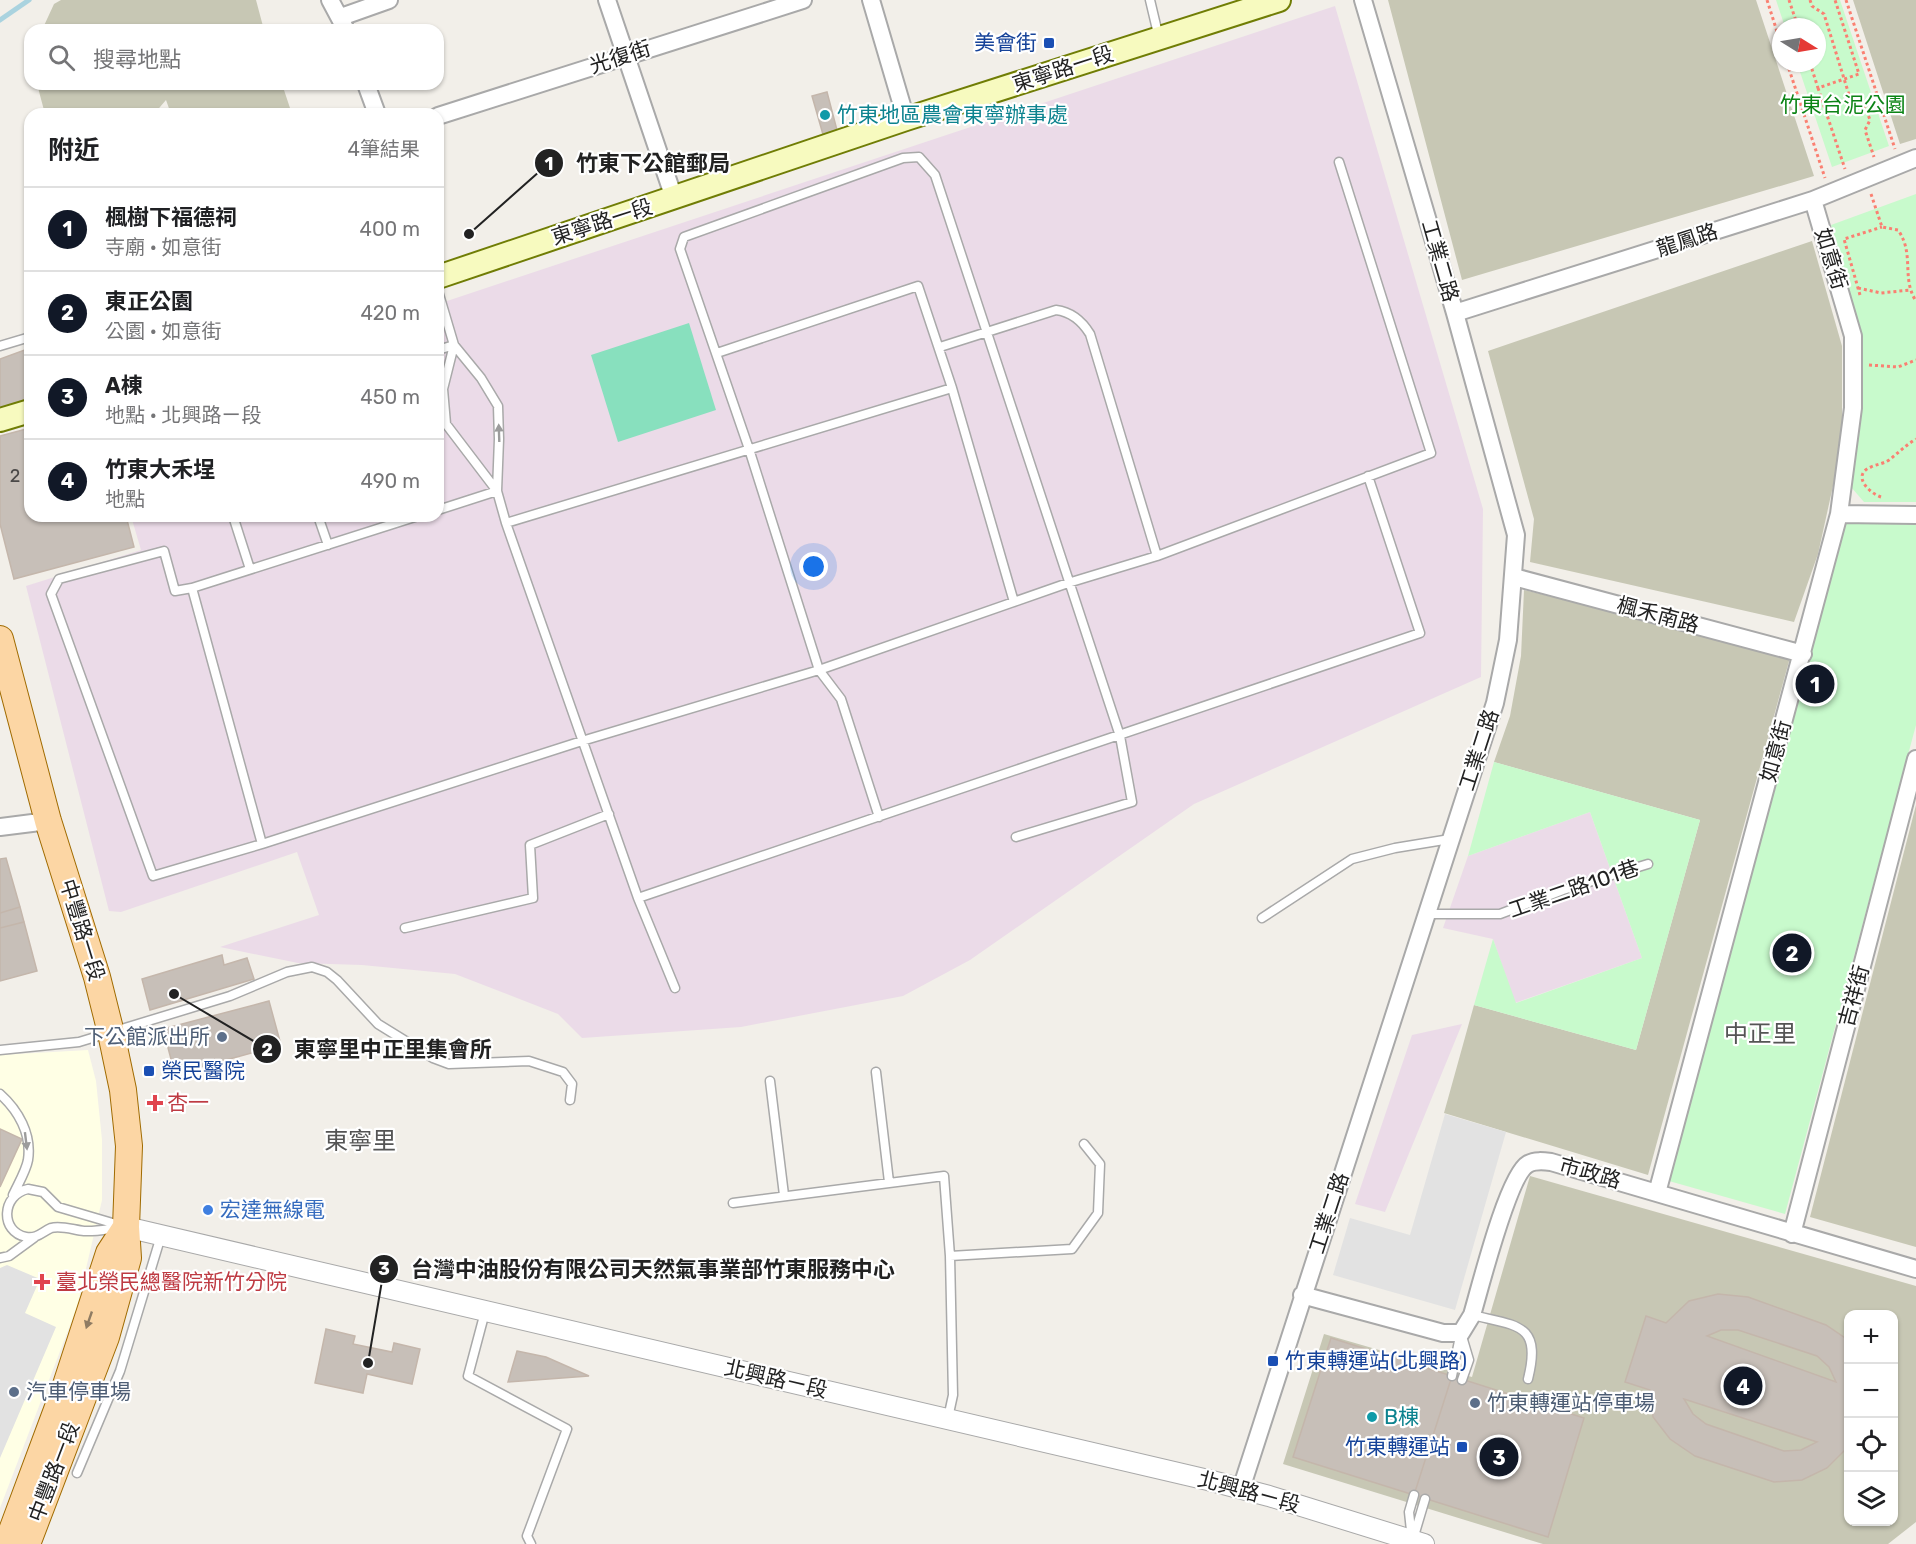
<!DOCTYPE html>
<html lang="zh-TW">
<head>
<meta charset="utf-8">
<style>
  body { margin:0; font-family:Rubik,"Noto Sans TC",sans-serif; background:#f2f2f2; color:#202124 }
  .controls { position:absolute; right:18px; bottom:18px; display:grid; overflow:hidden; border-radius:12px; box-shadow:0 2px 4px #0004 }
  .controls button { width:54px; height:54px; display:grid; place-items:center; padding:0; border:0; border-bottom:2px solid #e0e0e0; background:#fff; color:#202124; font:30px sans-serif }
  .compass { position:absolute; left:1772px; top:18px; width:54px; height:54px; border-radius:50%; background:#fff; box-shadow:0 2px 4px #0004; rotate:101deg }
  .you { position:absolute; left:814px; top:567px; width:21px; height:21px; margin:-15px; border:4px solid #fff; border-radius:50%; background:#1a73e8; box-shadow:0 0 0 9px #1a73e833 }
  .badge { display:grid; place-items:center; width:39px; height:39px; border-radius:50%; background:#111827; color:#fff; font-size:20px; font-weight:700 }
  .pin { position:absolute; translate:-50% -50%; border:3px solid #fff; box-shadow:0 2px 6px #0006 }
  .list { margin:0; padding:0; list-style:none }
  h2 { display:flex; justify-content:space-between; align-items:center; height:78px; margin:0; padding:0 24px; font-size:26px }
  h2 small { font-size:20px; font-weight:400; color:#757577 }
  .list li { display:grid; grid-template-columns:39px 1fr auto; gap:18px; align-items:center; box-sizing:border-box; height:84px; padding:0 24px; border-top:2px solid #e0e0e0 }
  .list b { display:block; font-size:22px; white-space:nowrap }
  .list p { margin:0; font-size:20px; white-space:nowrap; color:#757577 }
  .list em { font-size:20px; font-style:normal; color:#757577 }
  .icon { flex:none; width:33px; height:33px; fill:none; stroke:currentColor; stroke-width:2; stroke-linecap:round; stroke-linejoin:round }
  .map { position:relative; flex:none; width:1916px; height:1544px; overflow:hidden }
  .search { position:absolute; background:#fff; box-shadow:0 2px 4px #0004; left:24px; top:24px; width:420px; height:66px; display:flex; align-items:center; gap:15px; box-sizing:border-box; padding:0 21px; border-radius:18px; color:#757577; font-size:22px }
  .panel { position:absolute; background:#fff; box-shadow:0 2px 4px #0004; left:24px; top:108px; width:420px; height:414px; border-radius:18px }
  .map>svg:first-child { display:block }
  .industrial { fill:#ebdbe8 }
  .education { fill:#ffffe5 }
  .construction { fill:#c7c7b4; fill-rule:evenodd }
  .park { fill:#c8facc }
  .pitch { fill:#88e0be }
  .parking { fill:#e2e2e2 }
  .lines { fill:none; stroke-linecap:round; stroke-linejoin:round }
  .stream { stroke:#aad3df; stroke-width:5 }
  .building { fill:#c7bfb8; stroke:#c4b6ab; stroke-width:1.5; fill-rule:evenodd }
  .service-casing { stroke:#a9a9a9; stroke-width:11 }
  .minor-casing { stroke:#a9a9a9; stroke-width:20 }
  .tertiary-casing { stroke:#a9a9a9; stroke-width:22 }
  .secondary-casing { stroke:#707d05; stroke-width:26 }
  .primary-casing { stroke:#a06b00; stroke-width:28 }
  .path { stroke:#fa8072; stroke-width:3; stroke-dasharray:3 3; stroke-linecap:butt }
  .service { stroke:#fff; stroke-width:8 }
  .minor { stroke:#fff; stroke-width:16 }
  .tertiary { stroke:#fff; stroke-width:20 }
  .secondary { stroke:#f7fabf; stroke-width:22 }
  .primary { stroke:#fcd6a4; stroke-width:26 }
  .oneway { fill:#9c9c9c }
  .oneway2 { fill:#8f7c63 }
  .transit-dot { fill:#1a4fb4; stroke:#fff; stroke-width:2 }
  .culture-dot { fill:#0f9aa8; stroke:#fff; stroke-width:2 }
  .service-dot { fill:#5c6f8a; stroke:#fff; stroke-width:2 }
  .health-dot { fill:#e0444e; stroke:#fff; stroke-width:2 }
  .shop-dot { fill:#3f7fe0; stroke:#fff; stroke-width:2 }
  .labels { text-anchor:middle; stroke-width:4.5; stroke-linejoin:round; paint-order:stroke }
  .number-label { font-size:18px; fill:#4b4948 }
  .transit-label { font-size:21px; fill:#164399; stroke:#fff; text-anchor:end }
  .street-label { font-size:21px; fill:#222; stroke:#fff }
  .park-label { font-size:21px; fill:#0c8416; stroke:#fff }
  .culture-label { font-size:21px; fill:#0d838f; stroke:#fff; text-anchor:start }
  .service-label { font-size:21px; fill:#4e5e75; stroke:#fff; text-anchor:start }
  .health-label { font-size:21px; fill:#be3a42; stroke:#fff; text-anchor:start }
  .shop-label { font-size:21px; fill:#366cbe; stroke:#fff; text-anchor:start }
  .quarter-label { font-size:24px; fill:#555; stroke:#fff }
  .leader { fill:none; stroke:#222; stroke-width:2 }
  .callout-dot { fill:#222; stroke:#fff; stroke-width:2 }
  .mark-label { font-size:18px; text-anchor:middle; font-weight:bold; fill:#fff }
  .callout-label { font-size:22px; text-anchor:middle; font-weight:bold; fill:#222; stroke:#fff; stroke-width:4.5; stroke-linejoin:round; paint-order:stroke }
</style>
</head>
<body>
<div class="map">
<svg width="1916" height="1544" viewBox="0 0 1916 1544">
  <rect width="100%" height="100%" fill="#f2efe9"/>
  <!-- industrial -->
  <path class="industrial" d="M1335,6L1483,509L1481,677L1194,804L970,960L903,996L741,1027L582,1038L558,1014L455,974L362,965L298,963L220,947L319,915L297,852L121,912L109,911L26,586L141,550L131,516H438V304Z
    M1590,812L1642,958L1515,1003L1493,939L1443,928L1468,856Z
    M1462,1024L1385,1212L1355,1204L1412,1035Z"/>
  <!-- education -->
  <path class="education" d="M88,1050L96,1081L102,1140V1200L77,1307L0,1508V1055Z"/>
  <!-- construction -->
  <path class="construction" d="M61,0H256L264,30H42L54,4Z
    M1388,0H1756L1814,176L1462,280Z
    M1853,0H1916V139L1900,144Z
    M37,84H282L292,114H171L166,100L154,114H45Z
    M1812,241L1842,346V445L1818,554L1794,622L1530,562L1534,519L1488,351Z
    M1524,590L1791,654L1648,1175L1444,1113L1474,1005L1636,1050L1700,820L1494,762L1510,716L1521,656Z
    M1916,805V1247L1810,1217Z
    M1530,1176L1916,1286V1522L1888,1544H1543L1283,1464L1324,1334L1472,1377ZM1848,1314H1894V1522H1848Z"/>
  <!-- park -->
  <path class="park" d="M1776,0H1840L1889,146L1832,167L1797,63H1817V27H1785Z
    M1916,194V502H1864L1851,487L1863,380L1861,333L1831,225Z
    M1916,522V725L1785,1214L1669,1181L1843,523Z
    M1494,762L1700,820L1636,1050L1474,1005L1493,939L1516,1003L1642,958L1590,812L1468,856Z"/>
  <!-- pitch -->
  <path class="pitch" d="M689,323L716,410L618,442L591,355Z"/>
  <!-- parking -->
  <path class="parking" d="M1445,1114L1506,1132L1455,1310L1333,1275L1350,1218L1410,1235Z
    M7,1265L40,1279L25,1313L56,1327L0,1458V1268Z"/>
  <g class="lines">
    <!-- stream -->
    <path class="stream" d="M0,20L29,0"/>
  </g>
  <!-- building -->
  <path class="building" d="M827,92L838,134L824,138L812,96Z
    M30,348V398L0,409V359Z
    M30,428V516H126L134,547L14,579L0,524V436Z
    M1823,674L1827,687L1807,693L1803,680Z
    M6,858L20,907L0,913V859Z
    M20,907L24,922L0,928V913Z
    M24,922L37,971L0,981V928Z
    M222,955L224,965L247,958L254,979L150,1010L142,979Z
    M269,1001L281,1045L175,1074L163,1029Z
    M0,1129L22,1139L0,1187Z
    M1718,1294L1748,1297L1826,1325L1848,1340V1447L1827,1468L1802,1480L1774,1482L1695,1456L1670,1439L1653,1417L1650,1390L1625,1382L1646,1316L1666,1323L1689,1301ZM1721,1330H1738L1817,1356L1829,1367L1836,1382L1707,1336ZM1684,1399L1817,1442L1801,1450L1784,1451L1706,1424L1693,1414Z
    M326,1329L355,1336L353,1344L392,1352L394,1343L420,1349L412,1384L367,1374L363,1393L315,1383Z
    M1331,1338L1452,1376L1414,1495L1293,1457Z
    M517,1351L546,1357L589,1376L508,1382Z
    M1452,1376L1584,1418L1548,1537L1414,1495Z"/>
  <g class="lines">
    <defs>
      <path id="service" d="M1150,0L1159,38
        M438,291L454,345L438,350
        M0,346L30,337
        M717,353L918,286L952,388
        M497,491L446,424L443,389L454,345L481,378L498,406L499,439L497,491L506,523L952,388L1014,602
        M438,510L497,491
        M233,516L250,569
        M318,516L328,545
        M418,516L192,588L262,844L582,741L819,670L1068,583L1157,556L1090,334C1082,321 1072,312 1056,310L940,347
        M506,523L638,898L675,988
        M1157,556L1431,453L1339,162
        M192,588L175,591L164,551L59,579L51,594L153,876L262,844
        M879,817L841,699L819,670L749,449L680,249L684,237L903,158L919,157L935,175L1120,736L1132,802L1016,837
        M638,898L1420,633L1368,476
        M1427,914H1500L1563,890L1648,864
        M1262,918L1352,859L1395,848L1450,839
        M405,928L533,898L530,845L609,814
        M0,1050L79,1042L230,996L287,972L312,967L327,972L337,980L378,1024L433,1058L449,1064L529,1061L563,1072L572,1084L570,1100
        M876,1072L889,1182
        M770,1081L784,1195
        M0,1094C18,1110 32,1134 28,1160C26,1171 18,1184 13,1195
        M28,1189L43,1192L58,1207L126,1227C112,1228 97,1232 84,1231C74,1230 61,1225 51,1228C42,1232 37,1239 26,1237C0,1232 1,1195 28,1189Z
        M733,1203L944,1176L950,1256
        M0,1258L9,1256L35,1237
        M485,1312L468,1376L567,1429L527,1536L531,1544
        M1472,1315C1517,1326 1542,1323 1528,1379
        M1461,1333L1469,1360L1462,1380
        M1452,1376L1460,1336
        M948,1418L953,1395L950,1256L1072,1249L1098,1213L1100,1164L1084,1144
        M77,1473L120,1371L161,1236
        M1414,1536L1425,1499
        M1412,1540L1409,1512L1414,1495"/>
      <path id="minor" d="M330,0L346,30
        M607,0L674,198
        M871,0L906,119
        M341,17L389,0
        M366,84L377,114
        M438,116L803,0
        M1455,313L1813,200L1916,158
        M1839,514L1916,515
        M1514,577L1803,654
        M0,827L48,821
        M1657,1193L1839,514L1853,408V336L1813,200
        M1792,1234L1916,759
        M1302,1295L1443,1333H1461L1472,1315C1480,1288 1508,1175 1528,1164C1535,1160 1543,1161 1551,1162L1916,1269
        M1241,1489L1495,703L1508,640L1516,535L1455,313L1363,0"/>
      <path id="tertiary" d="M126,1227L1208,1480L1269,1496L1424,1544"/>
      <path id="secondary" d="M438,277L906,119L1279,0
        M0,420L30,411"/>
      <path id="primary" d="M0,639L48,821L97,977L111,1033L123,1090L129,1146L126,1227L128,1258L106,1337L27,1544
        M7,1544L64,1391L109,1253L126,1227"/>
    </defs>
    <!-- service casing -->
    <use href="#service" class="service-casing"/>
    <!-- minor casing -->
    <use href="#minor" class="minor-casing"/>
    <!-- tertiary casing -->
    <use href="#tertiary" class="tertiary-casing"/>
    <!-- secondary casing -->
    <use href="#secondary" class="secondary-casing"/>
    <!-- primary casing -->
    <use href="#primary" class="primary-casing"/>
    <!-- path -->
    <path class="path" d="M1767,0L1781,44
      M1789,0L1798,27
      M1810,0L1812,6L1824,14L1850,98L1863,101L1870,120L1865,130L1874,157
      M1846,0L1895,149
      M1787,63L1825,178
      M1810,63L1818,88L1859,74L1835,0
      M1818,88L1845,169
      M1871,194L1882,227L1898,230C1915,254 1901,278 1916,301
      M1858,288L1881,293L1910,290
      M1860,295L1844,239L1882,227
      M1869,365L1898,367L1916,360
      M1881,497C1869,493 1851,475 1871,467C1877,464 1883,464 1889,460C1898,453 1906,445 1916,439"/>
    <!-- service -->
    <use href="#service" class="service"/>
    <!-- minor -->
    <use href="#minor" class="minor"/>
    <!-- tertiary -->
    <use href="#tertiary" class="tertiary"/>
    <!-- secondary -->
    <use href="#secondary" class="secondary"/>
    <!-- primary -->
    <use href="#primary" class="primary"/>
  </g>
  <!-- one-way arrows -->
  <defs><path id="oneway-solid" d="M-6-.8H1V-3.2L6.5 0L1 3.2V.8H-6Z" transform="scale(1.5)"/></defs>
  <g class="oneway">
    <use href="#oneway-solid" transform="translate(499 433) rotate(-92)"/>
    <use href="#oneway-solid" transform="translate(26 1141) rotate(83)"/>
  </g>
  <use class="oneway2" href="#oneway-solid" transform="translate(89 1320) rotate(109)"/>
  <!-- markers -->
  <g class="transit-dot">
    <rect x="1043" y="37" width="12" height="12" rx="3"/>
    <rect x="143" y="1065" width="12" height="12" rx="3"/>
    <rect x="1267" y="1355" width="12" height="12" rx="3"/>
    <rect x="1456" y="1441" width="12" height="12" rx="3"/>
  </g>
  <g class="culture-dot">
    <circle cx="825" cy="115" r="6"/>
    <circle cx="1372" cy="1417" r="6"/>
  </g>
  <g class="service-dot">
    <circle cx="222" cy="1037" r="6"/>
    <circle cx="14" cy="1392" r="6"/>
    <circle cx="1475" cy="1403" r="6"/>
  </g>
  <g class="health-dot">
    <path d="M152 1094h6v6h6v6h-6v6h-6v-6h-6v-6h6z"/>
    <path d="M39 1273h6v6h6v6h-6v6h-6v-6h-6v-6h6z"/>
  </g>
  <circle class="shop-dot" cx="208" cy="1210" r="6"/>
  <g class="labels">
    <!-- number labels -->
    <g class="number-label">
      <text x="15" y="482">2</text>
    </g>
    <!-- transit labels -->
    <g class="transit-label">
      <text x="1037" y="50">美會街</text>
      <text x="161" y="1078" text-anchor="start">榮民醫院</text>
      <text x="1285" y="1368" text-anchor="start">竹東轉運站(北興路)</text>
      <text x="1450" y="1454">竹東轉運站</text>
    </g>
    <!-- street labels -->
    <g class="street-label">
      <text transform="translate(620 57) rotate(-18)" y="7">光復街</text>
      <text transform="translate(1063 69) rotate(-18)" y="7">東寧路一段</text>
      <text transform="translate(602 222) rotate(-18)" y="7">東寧路一段</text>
      <text transform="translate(1687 240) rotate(-18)" y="7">龍鳳路</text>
      <text transform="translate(1831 259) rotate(73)" y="7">如意街</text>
      <text transform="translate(1440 261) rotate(74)" y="7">工業二路</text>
      <text transform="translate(1658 615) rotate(15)" y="7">楓禾南路</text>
      <text transform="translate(1479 750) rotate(-72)" y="7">工業二路</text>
      <text transform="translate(1776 751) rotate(-75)" y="7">如意街</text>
      <text transform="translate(1574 889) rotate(-19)" y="7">工業二路101巷</text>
      <text transform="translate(82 930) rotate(73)" y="7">中豐路一段</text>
      <text transform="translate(1854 996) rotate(-75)" y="7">吉祥街</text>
      <text transform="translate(1590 1173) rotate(16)" y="7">市政路</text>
      <text transform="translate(1329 1213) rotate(-72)" y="7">工業二路</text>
      <text transform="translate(776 1379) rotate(13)" y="7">北興路ㄧ段</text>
      <text transform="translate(54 1472) rotate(-69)" y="7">中豐路一段</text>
      <text transform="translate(1249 1492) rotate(15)" y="7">北興路ㄧ段</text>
    </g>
    <!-- park labels -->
    <g class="park-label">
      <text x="1843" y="112">竹東台泥公園</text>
    </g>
    <!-- culture labels -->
    <g class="culture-label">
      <text x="837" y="122">竹東地區農會東寧辦事處</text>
      <text x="1384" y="1424">B棟</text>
    </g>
    <!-- service labels -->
    <g class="service-label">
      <text x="210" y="1044" text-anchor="end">下公館派出所</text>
      <text x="26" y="1399">汽車停車場</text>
      <text x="1487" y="1410">竹東轉運站停車場</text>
    </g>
    <!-- health labels -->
    <g class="health-label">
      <text x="167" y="1110">杏一</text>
      <text x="56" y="1289">臺北榮民總醫院新竹分院</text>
    </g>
    <!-- shop labels -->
    <g class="shop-label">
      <text x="220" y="1217">宏達無線電</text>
    </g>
    <!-- quarter labels -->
    <g class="quarter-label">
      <text x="1760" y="1042">中正里</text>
      <text x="360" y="1149">東寧里</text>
    </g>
  </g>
  <!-- callouts -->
  <path class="leader" d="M469 234L549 163M174 994L267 1049M368 1363L384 1269"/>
  <g class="callout-dot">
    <circle cx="469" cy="234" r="6"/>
    <circle cx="174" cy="994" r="6"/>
    <circle cx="368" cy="1363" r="6"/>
    <circle cx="549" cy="163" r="15"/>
    <circle cx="267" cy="1049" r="15"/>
    <circle cx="384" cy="1269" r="15"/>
  </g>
  <g class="mark-label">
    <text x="549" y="170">1</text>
    <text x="267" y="1056">2</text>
    <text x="384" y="1275">3</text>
  </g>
  <g class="callout-label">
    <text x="653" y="171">竹東下公館郵局</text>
    <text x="393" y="1057">東寧里中正里集會所</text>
    <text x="653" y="1277">台灣中油股份有限公司天然氣事業部竹東服務中心</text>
  </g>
</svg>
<div class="controls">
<button>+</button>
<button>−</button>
<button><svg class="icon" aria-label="locate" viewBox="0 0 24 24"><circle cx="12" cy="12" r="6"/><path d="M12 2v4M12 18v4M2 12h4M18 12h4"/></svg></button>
<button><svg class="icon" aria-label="layers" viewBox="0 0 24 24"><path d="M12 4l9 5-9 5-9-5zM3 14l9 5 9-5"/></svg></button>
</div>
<svg class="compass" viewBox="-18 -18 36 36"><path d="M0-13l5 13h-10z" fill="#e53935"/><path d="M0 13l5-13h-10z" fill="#757577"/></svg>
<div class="you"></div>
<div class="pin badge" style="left:1815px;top:684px">1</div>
<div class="pin badge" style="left:1792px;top:953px">2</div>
<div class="pin badge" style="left:1499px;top:1457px">3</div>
<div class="pin badge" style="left:1743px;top:1386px">4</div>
<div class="search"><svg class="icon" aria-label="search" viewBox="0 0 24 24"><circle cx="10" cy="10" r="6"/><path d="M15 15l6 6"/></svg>搜尋地點</div>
<section class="panel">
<h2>附近<small>4筆結果</small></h2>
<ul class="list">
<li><span class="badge">1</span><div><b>楓樹下福德祠</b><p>寺廟 · 如意街</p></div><em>400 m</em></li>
<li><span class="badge">2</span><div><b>東正公園</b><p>公園 · 如意街</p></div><em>420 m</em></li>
<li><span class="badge">3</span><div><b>A棟</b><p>地點 · 北興路ㄧ段</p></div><em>450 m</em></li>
<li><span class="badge">4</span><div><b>竹東大禾埕</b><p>地點</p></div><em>490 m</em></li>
</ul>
</section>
</div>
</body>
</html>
